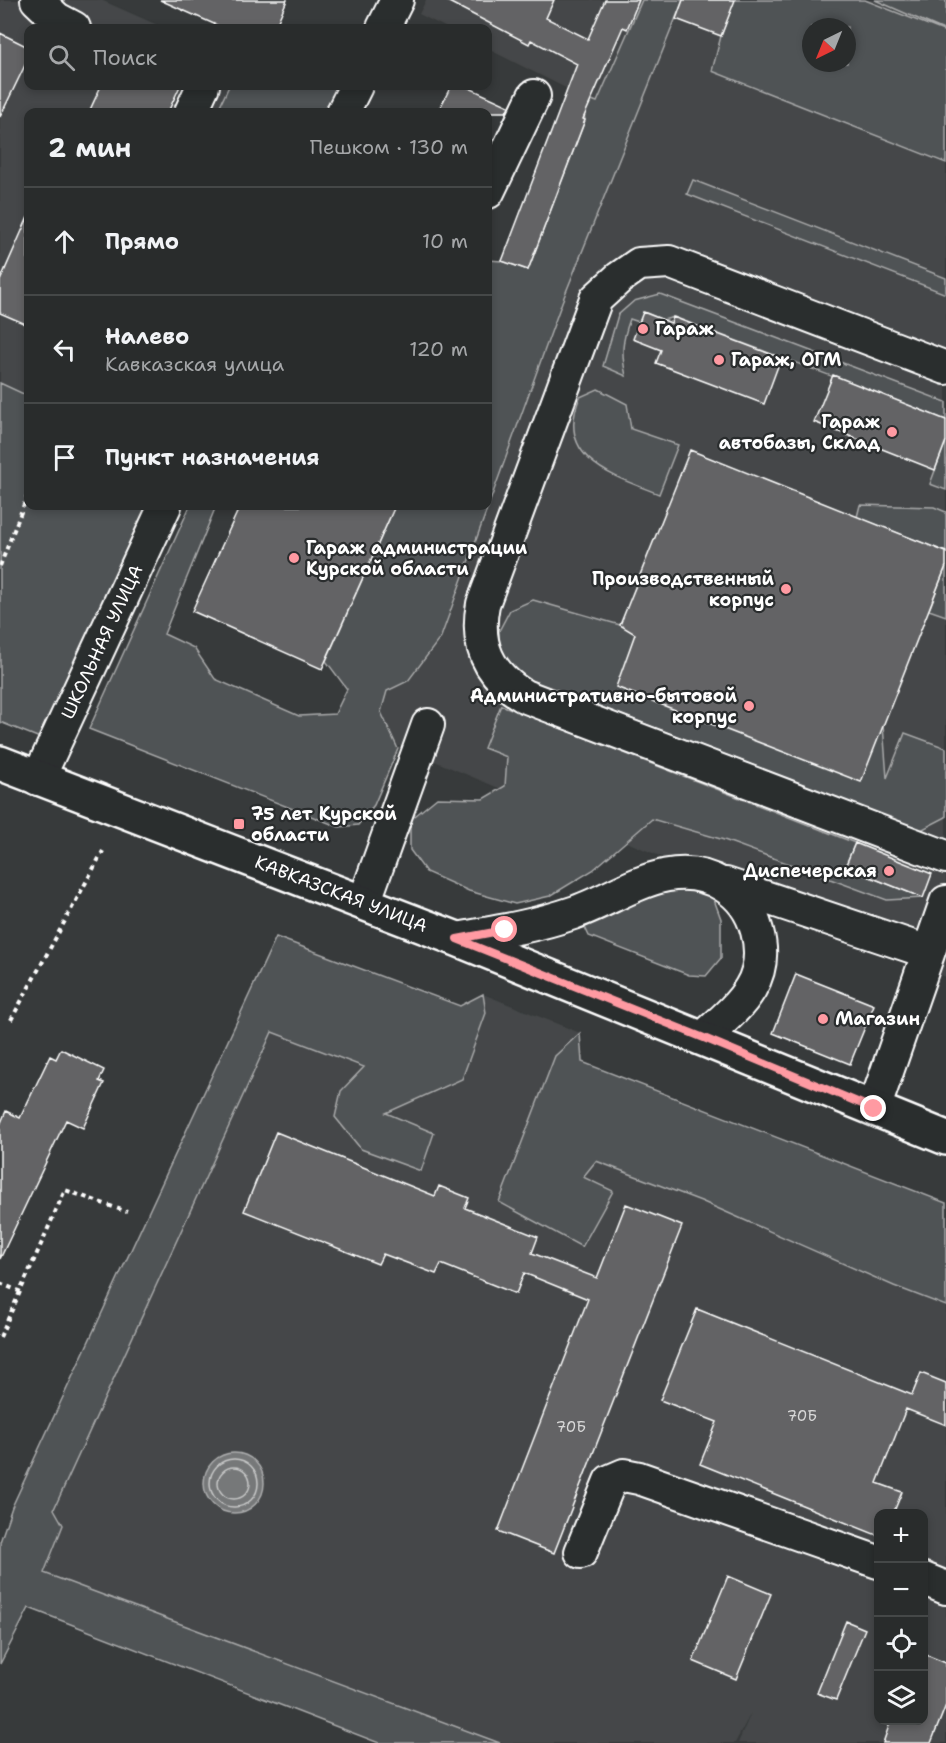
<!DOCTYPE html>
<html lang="ru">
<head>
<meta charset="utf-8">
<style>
  body { margin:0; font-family:"Shantell Sans",sans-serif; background:#353838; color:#f1f3f6 }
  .controls { position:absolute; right:18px; bottom:18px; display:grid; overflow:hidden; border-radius:12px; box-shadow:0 3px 9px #0003 }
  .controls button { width:54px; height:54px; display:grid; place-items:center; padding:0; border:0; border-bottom:2px solid #454848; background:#292c2c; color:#f1f3f6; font:30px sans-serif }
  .compass { position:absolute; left:802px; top:18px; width:54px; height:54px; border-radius:50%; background:#292c2c; box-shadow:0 3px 9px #0003; rotate:223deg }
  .stop { position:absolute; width:18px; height:18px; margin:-14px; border:4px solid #ff9aa2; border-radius:50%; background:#fff }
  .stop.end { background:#ff9aa2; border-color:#fff; box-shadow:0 2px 6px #0008 }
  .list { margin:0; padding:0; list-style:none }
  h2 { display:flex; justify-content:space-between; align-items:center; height:78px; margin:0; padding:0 24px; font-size:26px }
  h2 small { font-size:20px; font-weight:400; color:#a5a7a9 }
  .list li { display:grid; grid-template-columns:39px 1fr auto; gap:18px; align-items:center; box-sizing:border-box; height:108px; padding:0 24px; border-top:2px solid #454848 }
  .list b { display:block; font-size:22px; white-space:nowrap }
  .list p { margin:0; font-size:20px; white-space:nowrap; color:#a5a7a9 }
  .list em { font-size:20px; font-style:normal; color:#a5a7a9 }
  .icon { flex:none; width:33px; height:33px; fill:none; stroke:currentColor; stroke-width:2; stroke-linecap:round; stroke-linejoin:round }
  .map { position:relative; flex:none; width:946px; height:1743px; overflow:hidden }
  .search { position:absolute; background:#292c2c; box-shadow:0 3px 9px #0003; left:24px; top:24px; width:468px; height:66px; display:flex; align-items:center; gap:15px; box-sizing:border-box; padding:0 21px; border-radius:12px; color:#a5a7a9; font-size:22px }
  .panel { position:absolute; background:#292c2c; box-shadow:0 3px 9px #0003; left:24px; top:108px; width:468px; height:402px; border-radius:12px }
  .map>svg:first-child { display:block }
  .built { fill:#444748; fill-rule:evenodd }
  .green { fill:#505354; stroke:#a8a9aa; stroke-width:1.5; fill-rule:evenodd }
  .water { fill:#767879; stroke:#adaeaf; stroke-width:1.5 }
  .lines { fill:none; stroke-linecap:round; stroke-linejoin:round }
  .shore { stroke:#c8c9c9; stroke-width:1.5 }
  .building { fill:#636465; stroke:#fff; stroke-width:1.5 }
  .minor-casing { stroke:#fff; stroke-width:36 }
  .major-casing { stroke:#fff; stroke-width:38 }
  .path { stroke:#fff; stroke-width:4; stroke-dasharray:4.5 4.5; stroke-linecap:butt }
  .minor { stroke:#2a2d2e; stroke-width:32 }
  .major { stroke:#2a2d2e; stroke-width:33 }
  .route { stroke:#ff9aa2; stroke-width:8 }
  .poi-dot { fill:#ff9aa2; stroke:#2a2d2e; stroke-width:2 }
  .labels { text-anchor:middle; stroke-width:4.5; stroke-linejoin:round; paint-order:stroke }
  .number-label { font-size:15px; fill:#d8d8d8 }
  .poi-label { font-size:18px; font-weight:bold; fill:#fff; stroke:#2a2d2e; text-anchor:start }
  .street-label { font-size:18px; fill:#fff; stroke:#2a2d2e }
</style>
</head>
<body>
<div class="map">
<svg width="946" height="1743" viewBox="0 0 946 1743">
  <rect width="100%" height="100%" fill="#373a3b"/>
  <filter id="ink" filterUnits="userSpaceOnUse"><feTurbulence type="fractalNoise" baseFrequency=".0167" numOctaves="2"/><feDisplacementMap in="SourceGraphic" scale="12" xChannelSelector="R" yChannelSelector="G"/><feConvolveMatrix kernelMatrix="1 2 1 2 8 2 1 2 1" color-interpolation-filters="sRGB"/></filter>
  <g filter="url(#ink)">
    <!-- built -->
    <path class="built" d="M0,0H101L164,28H28V86H229L217,112H28V396L0,383Z
      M426,0H642L596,103L488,49V28H447L419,14Z
      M653,0H946V977L361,730L488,506ZM811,27H847V63H811Z
      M483,994L580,1033L596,1161L701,1201L894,1286L946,1306V1743H738L751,1713L735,1743H500L44,1574L63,1525L54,1509L272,1032L365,1067ZM878,1514H924V1720H878Z"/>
    <!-- green -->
    <path class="green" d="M642,0H683L562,302L441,637L408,681L387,691L381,712L398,749L374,805L358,825L339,827L89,729L190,506H216L164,634L194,648L215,679L299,716L335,714L347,689L326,661L395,506H488V260L502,261L528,270L585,120L581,96L597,102Z
      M699,0H865L946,32V163L712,71L721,36L730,12ZM811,27H847V63H811Z
      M876,0H946V31L875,0Z
      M229,86H340L328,112H217Z
      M693,180L946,278V294L687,194Z
      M660,294L946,402V420C856,384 764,352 674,317L663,320L644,312L639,322L630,319C622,341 621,353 626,376L603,366L618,315L634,301Z
      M0,383L28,396V506H166L55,744L0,722Z
      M598,389L627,404L631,429L678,445L659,494C613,476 554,459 580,397Z
      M946,441V490L930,484Z
      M860,505L934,507L946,512V552L857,517Z
      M946,566V616L929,610Z
      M533,600L620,625L883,725L887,778L905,733L946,748V817L921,830L518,675L499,652V631L510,610Z
      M501,705L855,843L845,867L923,898L887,900L724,840L652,819L593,870L550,896L515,904L469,891L426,872L410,850V820L437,798L483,799L505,786L507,757L484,748Z
      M701,886L713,897L721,919V958L706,976L689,975L589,936L583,923L607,896Z
      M276,937L460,1006L483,994L486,1013L462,1079L386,1113L434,1133L421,1171L361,1149L335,1117L341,1091L364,1067L272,1032L54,1509L63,1525L44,1573L500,1743H379L29,1608L0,1664V1542L12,1507Z
      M580,1033L582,1062L946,1203V1306L894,1286L701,1201L596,1161L583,1177L613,1191L582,1247L499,1202L555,1056Z"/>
    <!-- water -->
    <path class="water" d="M204 1483a30 30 0 1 1 60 0a30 30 0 1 1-60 0Z"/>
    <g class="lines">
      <!-- shore -->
      <path class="shore" d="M210 1483a24 24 0 1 1 48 0a24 24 0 1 1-48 0Z
        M218 1483a16 16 0 1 1 32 0a16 16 0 1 1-32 0Z"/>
    </g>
    <!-- building -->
    <path class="building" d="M160,0H287L275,28H223Z
      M445,0H554L546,18L588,39L605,0H639L627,29L623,27L583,119L585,120L528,270L502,261L577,64L531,40L529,44Z
      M683,0H735L721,36L676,19Z
      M0,33L28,47V59L0,117Z
      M101,86H180L168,112H89Z
      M451,86H465L509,106L506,112H438Z
      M28,217V325L0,313V281Z
      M643,312L671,323L673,317L781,358L764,404L656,363L661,350L633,339Z
      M833,375L946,420V441L935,470L814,422Z
      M690,450L946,552V566L861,782L616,687L635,634L620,625Z
      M240,506H395L322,669L192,611Z
      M855,843L932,874L923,898L845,867Z
      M796,974L874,1005L850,1064L773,1033Z
      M61,1049L104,1070L99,1081L104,1083L83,1128L66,1120L0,1259V1125L6,1111L20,1118L50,1056L56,1059Z
      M276,1132L435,1196L439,1186L469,1198L465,1208L538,1237L532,1253L597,1278L626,1204L682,1226L554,1553L498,1531L588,1299L524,1273L516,1294L441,1264L436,1274L383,1254L378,1264L244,1211Z
      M697,1309L912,1395L921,1373L946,1383V1425L906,1409L877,1483L902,1492L893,1514H879V1536L700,1464L717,1422L660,1400Z
      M728,1576L771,1594L736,1679L693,1661Z
      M846,1621L865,1629L836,1700L817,1693Z
      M924,1654L946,1663V1705L931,1743H883L891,1720H924Z"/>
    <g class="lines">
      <defs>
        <path id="minor" d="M37,0L57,19L74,28
          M383,28L397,0
          M191,112L203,86
          M343,112L356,86
          M488,192L534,96
          M946,368L669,262L639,264L619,278L596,299L483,604C475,645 488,674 524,696L946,857
          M38,779L165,506
          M726,884L928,952
          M364,903L428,725
          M457,939C496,932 535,926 573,913C621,897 671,853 723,885C740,895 752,912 757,931C771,982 737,1007 703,1038
          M874,1109L946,902
          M581,1552L610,1481L624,1475L639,1478L878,1562
          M924,1579L946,1588"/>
        <path id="major" d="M0,763L457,939L946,1138"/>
      </defs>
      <!-- minor casing -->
      <use href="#minor" class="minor-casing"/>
      <!-- major casing -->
      <use href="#major" class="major-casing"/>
      <!-- path -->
      <path class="path" d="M0,566L28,494
        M11,1020L103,851
        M0,1283L21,1292
        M0,1337L65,1190L127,1212"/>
      <!-- minor -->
      <use href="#minor" class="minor"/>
      <!-- major -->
      <use href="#major" class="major"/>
    </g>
  </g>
  <g class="lines" filter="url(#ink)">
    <!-- route -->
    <path class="route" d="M505,930L457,939L704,1038L874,1109"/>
  </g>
  <!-- markers -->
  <g class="poi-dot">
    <circle cx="643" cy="329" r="6"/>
    <circle cx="719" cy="360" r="6"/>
    <circle cx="892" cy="432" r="6"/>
    <circle cx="294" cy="558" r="6"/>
    <circle cx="786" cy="589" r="6"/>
    <circle cx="749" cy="706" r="6"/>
    <rect x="233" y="818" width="12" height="12" rx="3"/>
    <circle cx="889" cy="871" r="6"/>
    <circle cx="823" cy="1019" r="6"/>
  </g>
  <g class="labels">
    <!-- number labels -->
    <g class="number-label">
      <text x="802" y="1421">70Б</text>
      <text x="571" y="1432">70Б</text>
    </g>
    <!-- poi labels -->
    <g class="poi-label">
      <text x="655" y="335">Гараж</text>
      <text x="731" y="366">Гараж, ОГМ</text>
      <text x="880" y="428" text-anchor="end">Гараж<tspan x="880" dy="21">автобазы, Склад</tspan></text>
      <text x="306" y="554">Гараж администрации<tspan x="306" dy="21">Курской области</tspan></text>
      <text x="774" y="585" text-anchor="end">Производственный<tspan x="774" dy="21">корпус</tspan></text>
      <text x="737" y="702" text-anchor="end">Административно-бытовой<tspan x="737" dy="21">корпус</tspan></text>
      <text x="251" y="820">75 лет Курской<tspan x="251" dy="21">области</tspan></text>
      <text x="877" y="877" text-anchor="end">Диспечерская</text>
      <text x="835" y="1025">Магазин</text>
    </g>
    <!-- street labels -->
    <g class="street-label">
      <text transform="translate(102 642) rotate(-65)" y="6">ШКОЛЬНАЯ УЛИЦА</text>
      <text transform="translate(341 894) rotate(21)" y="6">КАВКАЗСКАЯ УЛИЦА</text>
    </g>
  </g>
</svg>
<div class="controls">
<button>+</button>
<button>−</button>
<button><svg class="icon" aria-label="locate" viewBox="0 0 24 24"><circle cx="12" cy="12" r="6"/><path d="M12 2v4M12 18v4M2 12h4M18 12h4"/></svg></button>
<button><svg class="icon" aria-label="layers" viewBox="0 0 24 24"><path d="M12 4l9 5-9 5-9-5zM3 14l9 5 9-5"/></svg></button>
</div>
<svg class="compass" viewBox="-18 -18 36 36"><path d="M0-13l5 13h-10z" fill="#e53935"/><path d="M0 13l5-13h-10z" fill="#a5a7a9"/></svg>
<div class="stop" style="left:505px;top:930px"></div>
<div class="stop end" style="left:874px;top:1109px"></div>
<div class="search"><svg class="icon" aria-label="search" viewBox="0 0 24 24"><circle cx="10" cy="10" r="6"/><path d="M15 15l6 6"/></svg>Поиск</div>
<section class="panel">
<h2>2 мин<small>Пешком · 130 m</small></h2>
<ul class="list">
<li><svg class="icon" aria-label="ahead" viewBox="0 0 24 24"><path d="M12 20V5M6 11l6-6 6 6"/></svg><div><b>Прямо</b></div><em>10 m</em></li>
<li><svg class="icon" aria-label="left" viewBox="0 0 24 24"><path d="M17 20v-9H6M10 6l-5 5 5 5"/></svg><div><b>Налево</b><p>Кавказская улица</p></div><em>120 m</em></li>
<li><svg class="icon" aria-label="arrive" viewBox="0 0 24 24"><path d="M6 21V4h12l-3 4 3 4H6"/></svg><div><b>Пункт назначения</b></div></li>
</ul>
</section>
</div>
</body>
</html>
